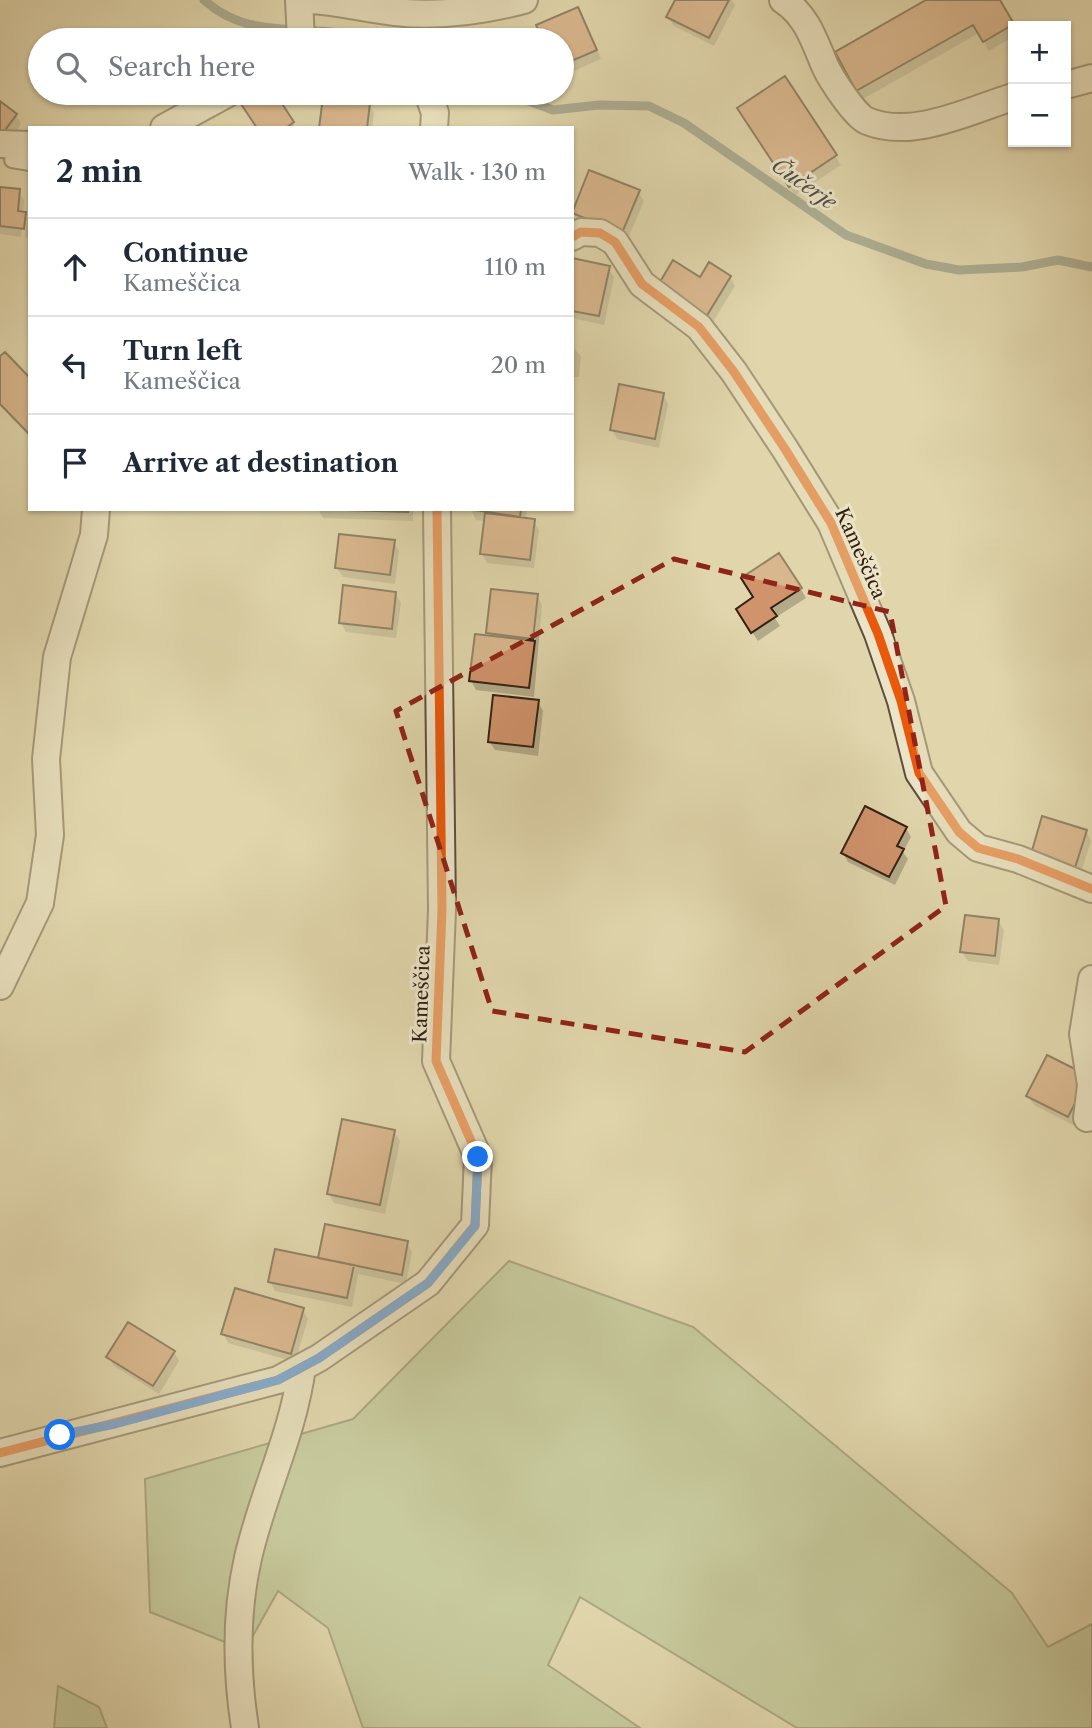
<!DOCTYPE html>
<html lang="en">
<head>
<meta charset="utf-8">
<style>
  body { margin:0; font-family:"Libre Caslon Text",serif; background:#f2f2f3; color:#1f2937 }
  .controls { position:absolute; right:21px; top:21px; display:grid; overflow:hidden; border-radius:0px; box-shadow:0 2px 5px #0004 }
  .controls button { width:63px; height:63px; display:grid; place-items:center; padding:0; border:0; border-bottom:2px solid #e0e1e3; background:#fff; color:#1f2937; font:35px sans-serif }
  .stop { position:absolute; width:21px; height:21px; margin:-16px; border:5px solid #1a73e8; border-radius:50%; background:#fff }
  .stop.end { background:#1a73e8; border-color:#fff; box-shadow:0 2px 7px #0008 }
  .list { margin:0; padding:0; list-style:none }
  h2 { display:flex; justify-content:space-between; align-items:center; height:91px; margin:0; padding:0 28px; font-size:30px }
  h2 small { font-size:23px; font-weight:400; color:#747a83 }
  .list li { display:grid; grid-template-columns:46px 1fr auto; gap:21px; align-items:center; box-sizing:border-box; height:98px; padding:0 28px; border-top:2px solid #e0e1e3 }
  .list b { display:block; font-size:26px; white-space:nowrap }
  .list p { margin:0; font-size:23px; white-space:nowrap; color:#747a83 }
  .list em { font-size:23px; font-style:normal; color:#747a83 }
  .icon { flex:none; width:38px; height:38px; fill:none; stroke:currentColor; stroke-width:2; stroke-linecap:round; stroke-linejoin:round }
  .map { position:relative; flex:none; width:1092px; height:1728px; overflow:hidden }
  .search { position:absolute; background:#fff; box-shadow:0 2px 5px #0004; left:28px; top:28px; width:546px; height:77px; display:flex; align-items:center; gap:18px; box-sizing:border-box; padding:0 24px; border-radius:38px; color:#747a83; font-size:26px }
  .panel { position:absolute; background:#fff; box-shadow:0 2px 5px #0004; left:28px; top:126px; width:546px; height:385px; border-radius:0px }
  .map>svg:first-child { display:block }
  .green { fill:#acbe8e; stroke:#6f7050; stroke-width:2 }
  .shadow { fill:#0003 }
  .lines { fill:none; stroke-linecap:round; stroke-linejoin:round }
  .stream { stroke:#6e7b72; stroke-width:9 }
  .building { fill:#d0936c; stroke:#322112; stroke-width:2 }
  .service-casing { stroke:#5e4e38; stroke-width:18 }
  .minor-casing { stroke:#5e4e38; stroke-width:30 }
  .service { stroke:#ebe4c9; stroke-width:14 }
  .minor { stroke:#ebe4c9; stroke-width:26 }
  .cycleway-casing { stroke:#ebe4c9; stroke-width:13 }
  .cycleway { stroke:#e8590c; stroke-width:9 }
  .route { stroke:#1a73e8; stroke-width:9 }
  .marked { fill:none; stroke:#8f2418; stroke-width:5; stroke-dasharray:14 9; stroke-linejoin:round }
  .labels { text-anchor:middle; stroke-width:6; stroke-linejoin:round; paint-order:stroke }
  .street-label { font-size:19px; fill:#322112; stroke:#ebe4c9 }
  .water-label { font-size:21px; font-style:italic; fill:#504e42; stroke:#ebe4c9 }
</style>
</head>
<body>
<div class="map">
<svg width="1092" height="1728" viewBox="0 0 1092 1728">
  <rect width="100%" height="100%" fill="#e0d5ac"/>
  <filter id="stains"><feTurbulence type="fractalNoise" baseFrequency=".00286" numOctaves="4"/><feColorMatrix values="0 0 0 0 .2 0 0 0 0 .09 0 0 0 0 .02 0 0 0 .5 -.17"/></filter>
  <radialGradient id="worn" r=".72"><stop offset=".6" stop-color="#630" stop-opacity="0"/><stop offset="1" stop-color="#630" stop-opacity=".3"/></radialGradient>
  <!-- green -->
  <path class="green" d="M509,1261L693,1327L1012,1593L1048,1647L1092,1624V1728H797L580,1597L548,1665L640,1728H363L328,1628L278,1591L245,1650L150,1612L145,1479L353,1419Z
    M58,1686L99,1707L107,1728H54Z"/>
  <!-- shadow -->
  <path class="shadow" d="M677,0H732L735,5L714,46L674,26L668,17Z
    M930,0H998L1013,27V37L989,51L979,33L863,99L837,53Z
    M583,18L601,59L562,76V40H545L539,26Z
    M187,93H211L206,103Z
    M261,93H273L296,128H258L243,104Z
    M0,103L16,115L21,124L2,150Z
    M369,104L374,113L372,128H321Z
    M745,118L835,156L841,165L795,195Z
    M0,189L19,191L24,200L23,213L30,222L28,238L25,237L27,220H23L21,237L0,234Z
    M638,191L644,201L627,241L579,222L574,213Z
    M572,260L608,268L614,277L604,325L572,318Z
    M730,277L735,286L711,325L665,296L701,279Z
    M572,346L581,356L579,377H572Z
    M0,359L30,380V437L0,405Z
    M663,395L668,404L659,448L617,439L612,430Z
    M318,509H413V521L323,518Z
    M471,509H527L526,519L533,520L539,530L534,568L487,563L482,554L486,521L476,520Z
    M394,542L399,551L395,584L343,577L337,568Z
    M801,589L806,598L775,618L780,626L758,641L743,618Z
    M395,593L401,603L396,638L346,632L341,623Z
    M537,596L542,605L534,697L476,690L471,680L491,638L488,633Z
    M538,702L543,711L538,756L495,750L489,741Z
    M906,828L911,837L903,852L908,859L895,885L848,862L843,853Z
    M1086,831L1091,841L1078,882L1036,870Z
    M998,921L1004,930L999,965L968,961L962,952Z
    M1092,1088L1073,1125L1034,1105L1028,1096Z
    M394,1131L400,1141L385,1214L334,1203L329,1194Z
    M407,1243L412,1252L406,1284L358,1274L352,1307L275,1291L270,1282L320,1260Z
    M303,1310L308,1319L295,1362L228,1343L223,1333Z
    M174,1352L179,1361L159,1394L114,1366L108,1357Z"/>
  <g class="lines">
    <!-- stream -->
    <path class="stream" d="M204,0C238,31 275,28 318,31C341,32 365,36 389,40
      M507,93L553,110L599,105L649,106L684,123L846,235L926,264L959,270L1022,267L1058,260L1092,267"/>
  </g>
  <!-- building -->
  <path class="building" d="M675,0H729L709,38L666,17Z
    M926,0H1000L1014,24L983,42L973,25L856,91L835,52Z
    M578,7L597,50L562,65V40H543L536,25Z
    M174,29L196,40H169Z
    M785,76L837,155L789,187L737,108Z
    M258,93H275L294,122L286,128H257L241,104Z
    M323,97L370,103L367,128H319Z
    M0,101L17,114L0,137Z
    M589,170L640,190L622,233L572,213Z
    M0,187L20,189L18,211L26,212L24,229L0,226Z
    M572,258L610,266L599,316L572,311Z
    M673,260L700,277L709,262L731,276L706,317L657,287Z
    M5,352L30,378V435L0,404V356Z
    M619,384L664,393L655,439L610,430Z
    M316,509H408V512Z
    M469,509H521L520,517Z
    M485,513L535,519L530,560L480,554Z
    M339,534L395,540L390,575L335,568Z
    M779,553L802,588L771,608L777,616L751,633L736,609L753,597L741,578Z
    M343,585L396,592L392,629L339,623Z
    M491,589L538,594L533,639L486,633Z
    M475,634L535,641L529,688L469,681Z
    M493,695L539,700L533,747L488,742Z
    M865,806L907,827L897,846L904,849L889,877L841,853Z
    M1042,816L1087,830L1073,874L1029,861Z
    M965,915L999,919L995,956L960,952Z
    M1047,1055L1089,1076L1068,1117L1026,1096Z
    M342,1119L395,1130L380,1205L327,1194Z
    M325,1224L408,1241L402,1275L318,1258Z
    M275,1249L354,1265L347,1298L268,1282Z
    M235,1288L304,1308L291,1354L221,1334Z
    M128,1322L175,1351L153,1386L106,1357Z"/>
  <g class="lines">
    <defs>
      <path id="service" d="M12,160L30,163"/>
      <path id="minor" d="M299,0L301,40
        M309,0C338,1 366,9 395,12C438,17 482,11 524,0
        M783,0C807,16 814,40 825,66C831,79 855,116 867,121C913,140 970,110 1013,97
        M1066,85L1092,78
        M428,93L435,113L434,128
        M164,128L228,93
        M0,144L30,145
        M572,237L581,232L600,233L615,242L642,284L699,327L734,372L785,449L831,523L878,634L901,701L919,773L959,832L978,848L1018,859L1092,889
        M0,986L40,903L50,835L46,759L57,657L94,535L96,509
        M1087,1118L1091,1085L1083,1034L1092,979
        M0,1453L278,1380L319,1358L428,1283L475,1225L478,1157L436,1061L442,910L437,509
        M245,1728C236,1670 235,1615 248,1558C263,1492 293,1435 302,1367"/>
    </defs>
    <!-- service casing -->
    <use href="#service" class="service-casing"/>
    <!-- minor casing -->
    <use href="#minor" class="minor-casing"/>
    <!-- service -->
    <use href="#service" class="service"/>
    <!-- minor -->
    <use href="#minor" class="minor"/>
    <defs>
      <path id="cycleway" d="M572,237L581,232L600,233L615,242L642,284L699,327L734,372L785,449L831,523L878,634L901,701L919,773L959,832L978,848L1018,859L1092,889
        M0,1453L278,1380L319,1358L428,1283L475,1225L478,1157L436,1061L442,910L437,509"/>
    </defs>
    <!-- cycleway casing -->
    <use href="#cycleway" class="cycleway-casing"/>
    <!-- cycleway -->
    <use href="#cycleway" class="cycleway"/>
  </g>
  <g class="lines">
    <!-- route -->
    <path class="route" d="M60,1435L115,1424L278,1380L319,1358L428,1283L475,1226L478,1157"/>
  </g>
  <!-- marked area -->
  <path d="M0 0H1092V1728H0ZM674,559L890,612L946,906L745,1052L492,1011L396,711Z" fill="#e0d5ac" fill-opacity=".55" fill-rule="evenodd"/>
  <path class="marked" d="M674,559L890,612L946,906L745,1052L492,1011L396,711Z"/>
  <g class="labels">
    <!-- street labels -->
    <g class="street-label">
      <text transform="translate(861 553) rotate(66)" y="7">Kameščica</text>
      <text transform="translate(421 994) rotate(-88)" y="7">Kameščica</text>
    </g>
    <!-- water labels -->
    <g class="water-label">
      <text transform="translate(804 184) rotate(35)" y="7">Čučerje</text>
    </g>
  </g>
  <rect width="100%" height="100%" filter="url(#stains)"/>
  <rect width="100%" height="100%" fill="url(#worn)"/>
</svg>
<div class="controls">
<button>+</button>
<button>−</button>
</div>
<div class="stop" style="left:60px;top:1435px"></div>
<div class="stop end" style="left:478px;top:1157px"></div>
<div class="search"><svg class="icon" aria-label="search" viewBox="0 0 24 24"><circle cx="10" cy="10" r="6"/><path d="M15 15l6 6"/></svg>Search here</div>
<section class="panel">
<h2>2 min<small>Walk · 130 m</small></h2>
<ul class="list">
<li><svg class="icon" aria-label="ahead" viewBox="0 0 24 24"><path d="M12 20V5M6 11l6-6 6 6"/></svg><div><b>Continue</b><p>Kameščica</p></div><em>110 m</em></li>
<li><svg class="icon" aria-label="left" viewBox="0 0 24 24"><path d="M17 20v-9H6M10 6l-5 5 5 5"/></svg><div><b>Turn left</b><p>Kameščica</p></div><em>20 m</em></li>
<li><svg class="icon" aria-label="arrive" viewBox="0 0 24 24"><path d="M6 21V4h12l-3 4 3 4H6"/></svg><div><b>Arrive at destination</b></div></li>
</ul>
</section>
</div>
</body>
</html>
